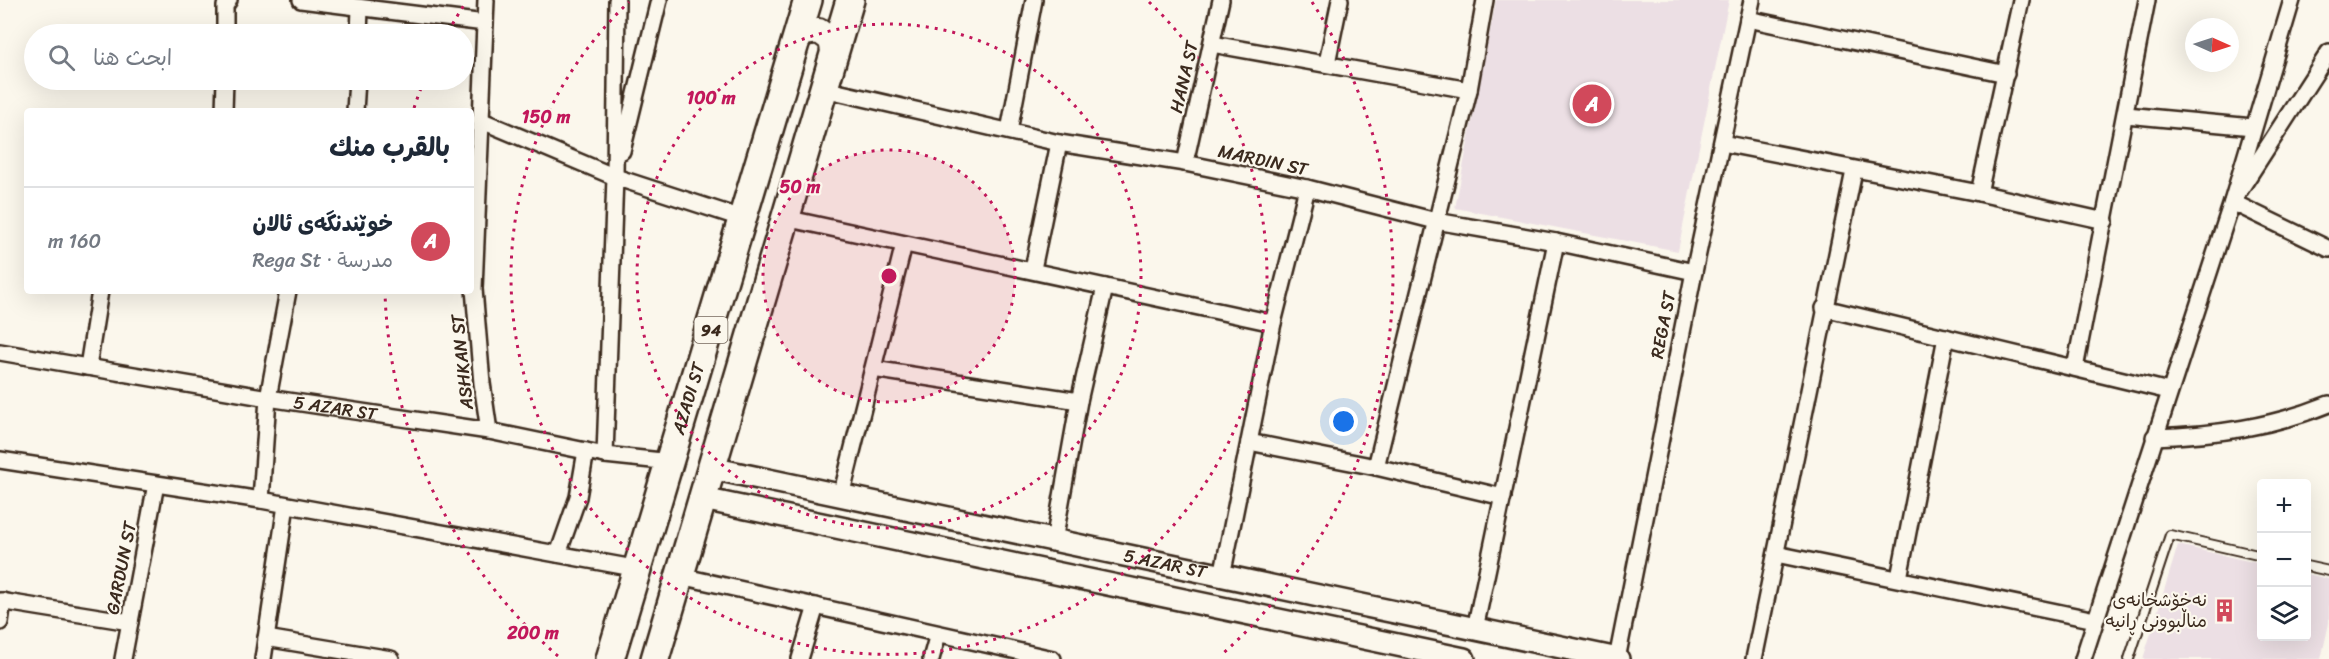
<!DOCTYPE html>
<html lang="ar">
<head>
<meta charset="utf-8">
<style>
  body { margin:0; font-family:Sriracha,"Playpen Sans Arabic",sans-serif; background:#f6f6f7; color:#1f2937; direction:rtl }
  .controls { position:absolute; right:18px; bottom:18px; display:grid; overflow:hidden; border-radius:6px; box-shadow:0 6px 24px #0002 }
  .controls button { width:54px; height:54px; display:grid; place-items:center; padding:0; border:0; border-bottom:2px solid #e0e1e3; background:#fff; color:#1f2937; font:30px sans-serif }
  .compass { position:absolute; left:2185px; top:18px; width:54px; height:54px; border-radius:50%; background:#fff; box-shadow:0 6px 24px #0002; rotate:93deg }
  .you { position:absolute; left:1344px; top:422px; width:21px; height:21px; margin:-15px; border:4px solid #fff; border-radius:50%; background:#1a73e8; box-shadow:0 0 0 9px #1a73e833 }
  .badge { display:grid; place-items:center; width:39px; height:39px; border-radius:50%; background:#d1495b; color:#fff; font-size:20px; font-weight:700 }
  .pin { position:absolute; translate:-50% -50%; border:3px solid #fff; box-shadow:0 2px 6px #0006 }
  .list { margin:0; padding:0; list-style:none }
  h2 { display:flex; justify-content:space-between; align-items:center; height:78px; margin:0; padding:0 24px; font-size:26px }
  h2 small { font-size:20px; font-weight:400; color:#747a83 }
  .list li { display:grid; grid-template-columns:39px 1fr auto; gap:18px; align-items:center; box-sizing:border-box; height:108px; padding:0 24px; border-top:2px solid #e0e1e3 }
  .list b { display:block; font-size:22px; white-space:nowrap }
  .list p { margin:0; font-size:20px; white-space:nowrap; color:#747a83 }
  .list em { font-size:20px; font-style:normal; color:#747a83 }
  .icon { flex:none; width:33px; height:33px; fill:none; stroke:currentColor; stroke-width:2; stroke-linecap:round; stroke-linejoin:round }
  .map { position:relative; flex:none; width:2329px; height:659px; overflow:hidden; direction:ltr }
  .search { position:absolute; background:#fff; box-shadow:0 6px 24px #0002; left:24px; top:24px; width:450px; height:66px; display:flex; align-items:center; gap:15px; box-sizing:border-box; padding:0 21px; border-radius:33px; color:#747a83; font-size:22px }
  .panel { position:absolute; background:#fff; box-shadow:0 6px 24px #0002; left:24px; top:108px; width:450px; height:186px; border-radius:6px; direction:rtl }
  .map>svg:first-child { display:block }
  .built { fill:#ecdfe4 }
  .lines { fill:none; stroke-linecap:round; stroke-linejoin:round }
  .lane-casing { stroke:#3b2a1e; stroke-width:12 }
  .street-casing { stroke:#3b2a1e; stroke-width:20 }
  .secondary-casing { stroke:#3b2a1e; stroke-width:26 }
  .primary-casing { stroke:#3b2a1e; stroke-width:28 }
  .highway-casing { stroke:#3b2a1e; stroke-width:32 }
  .lane { stroke:#fbf7ec; stroke-width:8 }
  .street { stroke:#fbf7ec; stroke-width:15 }
  .secondary { stroke:#fbf7ec; stroke-width:21 }
  .primary { stroke:#fbf7ec; stroke-width:24 }
  .highway { stroke:#fbf7ec; stroke-width:27 }
  .ring { fill:none; stroke:#c2185b; stroke-width:3; stroke-dasharray:3 6 }
  .labels { text-anchor:middle; stroke-width:4.5; stroke-linejoin:round; paint-order:stroke }
  .shield { fill:#fbf7ec; stroke:#75685c; stroke-width:1.5 }
  .shield-label { font-size:16px; font-weight:bold; fill:#3b2a1e }
  .street-label { font-size:18px; fill:#3b2a1e; stroke:#fbf7ec }
  .poi-label { font-size:18px; fill:#3b2a1e; stroke:#fbf7ec; text-anchor:end }
  .centre { fill:#c2185b; stroke:#fbf7ec; stroke-width:3 }
  .ring-label { font-size:18px; text-anchor:middle; font-weight:bold; fill:#c2185b; stroke:#fbf7ec; stroke-width:4.5; stroke-linejoin:round; paint-order:stroke }
</style>
</head>
<body>
<div class="map">
<svg width="2329" height="659" viewBox="0 0 2329 659">
  <rect width="100%" height="100%" fill="#fbf7ec"/>
  <filter id="ink" filterUnits="userSpaceOnUse"><feTurbulence type="fractalNoise" baseFrequency=".0167" numOctaves="2"/><feDisplacementMap in="SourceGraphic" scale="12" xChannelSelector="R" yChannelSelector="G"/><feConvolveMatrix kernelMatrix="1 2 1 2 8 2 1 2 1" color-interpolation-filters="sRGB"/></filter>
  <g filter="url(#ink)">
    <!-- built -->
    <path class="built" d="M1496,0H1729L1678,251L1455,208Z
      M2178,545L2261,564L2262,636H2306L2307,574L2329,579V623L2321,659H2143Z"/>
    <g class="lines">
      <defs>
        <path id="lane" d="M2306,566L2329,571
          M2129,659L2170,535L2262,556"/>
        <g id="street">
          <path d="M301,0L485,23"/>
          <path d="M486,0L474,289L482,383L489,431"/>
          <path d="M1748,19L2006,74"/>
          <path d="M225,34V6L229,0"/>
          <path d="M359,34L360,9"/>
          <path d="M1212,44L1469,90"/>
          <path d="M2329,52L2232,202L2329,249"/>
          <path d="M1327,63L1340,0"/>
          <path d="M824,89L1059,143L1185,163L1307,188L1436,221L1556,242L1694,272"/>
          <path d="M224,111L225,80"/>
          <path d="M355,111L357,80"/>
          <path d="M2126,115L2253,127"/>
          <path d="M480,120L615,177L744,219"/>
          <path d="M1009,131L1034,0"/>
          <path d="M1722,143L1979,193L2105,221"/>
          <path d="M622,151L659,0"/>
          <path d="M1185,163L1221,0"/>
          <path d="M1979,193L2021,0"/>
          <path d="M785,218L1273,323"/>
          <path d="M1033,269L1059,143"/>
          <path d="M1824,308L2169,391"/>
          <path id="s1" d="M0,352L268,398L489,431L605,455L671,462"/>
          <path d="M88,367L100,291"/>
          <path d="M2075,368L2147,0"/>
          <path d="M873,369L1079,401"/>
          <path d="M2154,437C2215,435 2272,427 2329,404"/>
          <path d="M1249,442L1376,467L1503,497"/>
          <path d="M605,455L615,177L617,0"/>
          <path d="M0,460L261,500L639,569"/>
          <path d="M1376,467L1469,90L1485,0"/>
          <path d="M841,496L904,244"/>
          <path d="M261,500L268,398L288,291"/>
          <path d="M1054,541L1079,401L1105,287"/>
          <path d="M558,554L578,497L586,451"/>
          <path d="M1776,554L2095,620"/>
          <path d="M680,576L1053,659"/>
          <path d="M1222,576L1273,323L1307,188"/>
          <path d="M1899,578L1946,337"/>
          <path d="M0,601L130,622"/>
          <path d="M0,622L3,601"/>
          <path d="M1475,629L1556,242"/>
          <path d="M266,638L391,659"/>
          <path d="M123,659L156,484"/>
          <path d="M263,659L286,505"/>
          <path d="M800,659L816,606"/>
          <path d="M931,659L938,634"/>
          <path d="M1617,659L1694,272L1752,0"/>
          <path d="M1754,659L1854,171"/>
          <path d="M2083,659L2232,202L2292,0"/>
        </g>
        <g id="secondary">
          <path id="s2" d="M711,468L1618,659"/>
          <path d="M703,499L1464,659"/>
        </g>
        <path id="primary" d="M794,46L803,33L819,31L831,40L834,56"/>
        <g id="highway">
          <path id="s3" d="M610,659L808,0"/>
          <path d="M655,659L850,0"/>
        </g>
      </defs>
      <!-- lane casing -->
      <use href="#lane" class="lane-casing"/>
      <!-- street casing -->
      <use href="#street" class="street-casing"/>
      <!-- secondary casing -->
      <use href="#secondary" class="secondary-casing"/>
      <!-- primary casing -->
      <use href="#primary" class="primary-casing"/>
      <!-- highway casing -->
      <use href="#highway" class="highway-casing"/>
      <!-- lane -->
      <use href="#lane" class="lane"/>
      <!-- street -->
      <use href="#street" class="street"/>
      <!-- secondary -->
      <use href="#secondary" class="secondary"/>
      <!-- primary -->
      <use href="#primary" class="primary"/>
      <!-- highway -->
      <use href="#highway" class="highway"/>
    </g>
  </g>
  <!-- distance rings -->
  <circle cx="889" cy="276" r="126" fill="#c2185b" fill-opacity=".12"/>
  <g class="ring">
    <circle cx="889" cy="276" r="126"/>
    <circle cx="889" cy="276" r="252"/>
    <path d="M1149 2A378 378 0 1 1 629 2"/>
    <path d="M558 656A504 504 0 0 1 385 294M414 108A504 504 0 0 1 423 83M448 32A504 504 0 0 1 466 2M1312 2A504 504 0 0 1 1220 656"/>
  </g>
  <!-- icons -->
  <defs>
    <symbol id="building-bare" viewBox="-9 -9 18 18"><path d="M-4-6H4V6H1V3H-1V6H-4ZM-2.5-4.3h1.7v1.8h-1.7ZM.8-4.3h1.7v1.8H.8ZM-2.5-1h1.7V.8h-1.7ZM.8-1h1.7V.8H.8Z" fill="#d1495b" stroke="#fbf7ec" stroke-width="2.5" paint-order="stroke"/></symbol>
  </defs>
  <g fill-rule="evenodd">
    <use href="#building-bare" x="2208" y="594" width="33" height="33"/>
  </g>
  <g class="labels">
    <!-- shield labels -->
    <rect class="shield" x="694.5" y="317" width="33" height="26" rx="4.5"/>
    <g class="shield-label">
      <text x="711" y="336">94</text>
    </g>
    <!-- street labels -->
    <g class="street-label">
      <text transform="translate(1184 77) rotate(-77)" y="6">HANA ST</text>
      <text transform="translate(1263 160) rotate(12)" y="6">MARDIN ST</text>
      <text transform="translate(1663 325) rotate(-79)" y="6">REGA ST</text>
      <text transform="translate(462 362) rotate(-96)" y="6">ASHKAN ST</text>
      <text dy="6" stroke="none"><textPath href="#s3" startOffset="272">AZADI ST</textPath></text>
      <text dy="6" stroke="none"><textPath href="#s1" startOffset="340">5 AZAR ST</textPath></text>
      <text dy="6" stroke="none"><textPath href="#s2" startOffset="464">5 AZAR ST</textPath></text>
      <text transform="translate(121 568) rotate(-79)" y="6">GARDUN ST</text>
    </g>
    <!-- poi labels -->
    <g class="poi-label">
      <text x="2207" y="606">نەخۆشخانەی<tspan x="2207" dy="21">مناڵبوونی ڕانیە</tspan></text>
    </g>
  </g>
  <circle cx="889" cy="276" r="9" class="centre"/>
  <g class="ring-label">
    <text x="711" y="104">100 m</text>
    <text x="546" y="123">150 m</text>
    <text x="800" y="193">50 m</text>
    <text x="533" y="639">200 m</text>
  </g>
</svg>
<div class="controls">
<button>+</button>
<button>−</button>
<button><svg class="icon" aria-label="layers" viewBox="0 0 24 24"><path d="M12 4l9 5-9 5-9-5zM3 14l9 5 9-5"/></svg></button>
</div>
<svg class="compass" viewBox="-18 -18 36 36"><path d="M0-13l5 13h-10z" fill="#e53935"/><path d="M0 13l5-13h-10z" fill="#747a83"/></svg>
<div class="you"></div>
<div class="pin badge" style="left:1592px;top:104px">A</div>
<div class="search"><svg class="icon" aria-label="search" viewBox="0 0 24 24"><circle cx="10" cy="10" r="6"/><path d="M15 15l6 6"/></svg>ابحث هنا</div>
<section class="panel">
<h2>بالقرب منك<small></small></h2>
<ul class="list">
<li><span class="badge">A</span><div><b>خوێندنگەی ئالان</b><p>مدرسة · Rega St</p></div><em>160 m</em></li>
</ul>
</section>
</div>
</body>
</html>
